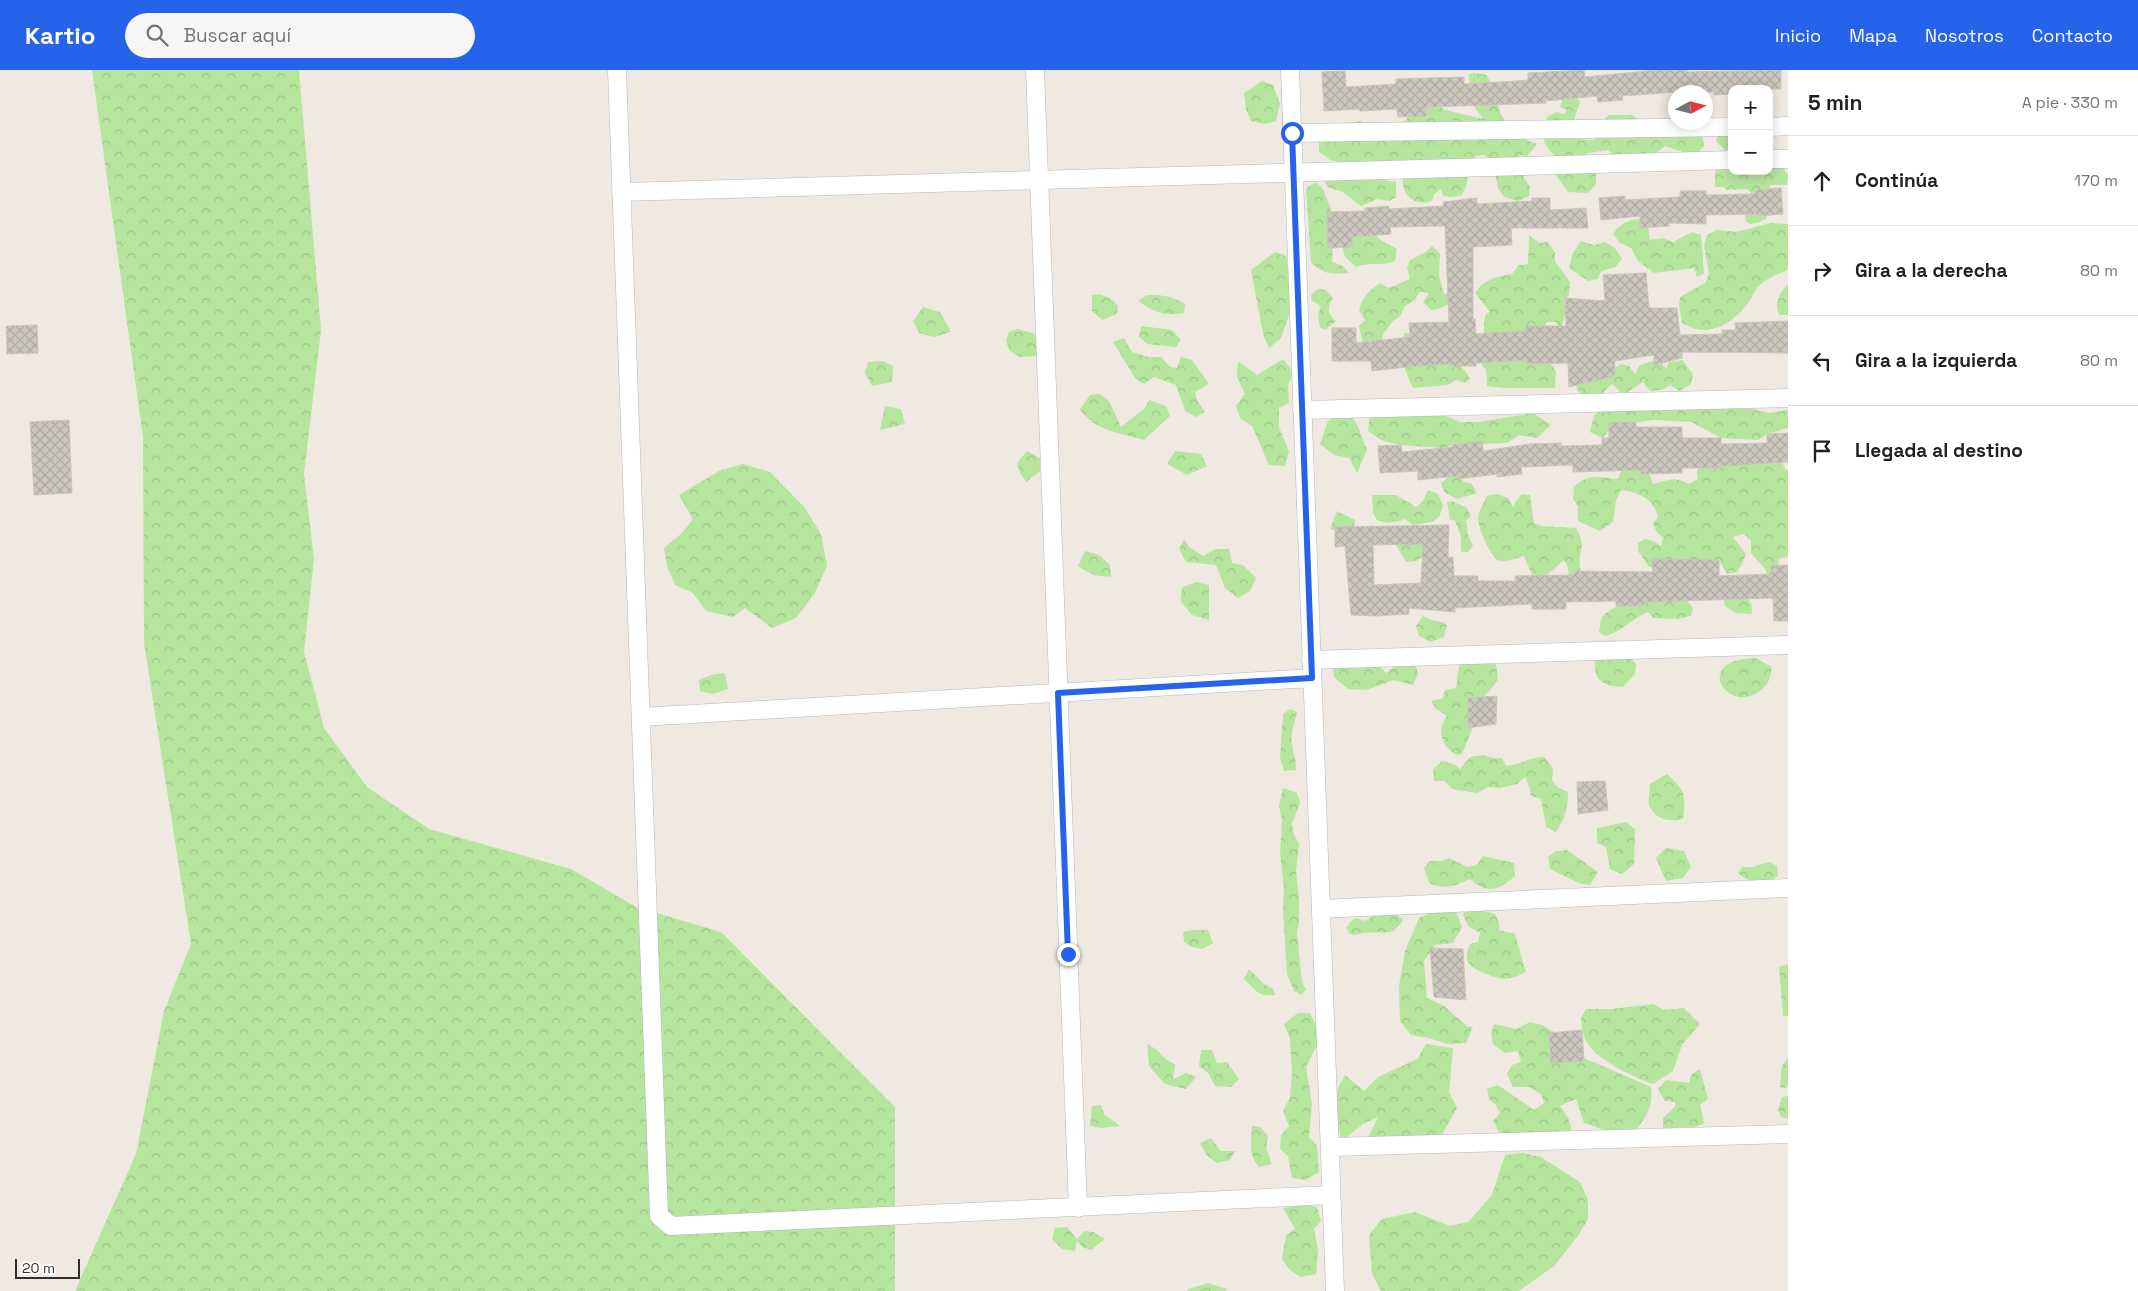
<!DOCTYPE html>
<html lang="es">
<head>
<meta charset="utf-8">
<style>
  body { margin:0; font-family:"Space Grotesk",sans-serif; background:#f6f6f6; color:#202124 }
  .controls { position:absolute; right:15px; top:15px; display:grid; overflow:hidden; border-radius:10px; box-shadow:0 2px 12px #0003 }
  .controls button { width:45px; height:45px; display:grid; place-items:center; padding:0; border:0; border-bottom:1px solid #e0e0e0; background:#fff; color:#202124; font:25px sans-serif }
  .compass { position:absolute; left:1668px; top:15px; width:45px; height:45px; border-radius:50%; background:#fff; box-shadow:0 2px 12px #0003; rotate:83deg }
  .scale { position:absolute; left:15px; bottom:12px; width:65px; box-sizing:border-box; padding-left:5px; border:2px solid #2e2e2e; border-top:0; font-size:14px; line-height:18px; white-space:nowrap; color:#2e2e2e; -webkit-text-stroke:4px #fff; paint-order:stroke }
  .stop { position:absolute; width:15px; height:15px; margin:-11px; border:4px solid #2563eb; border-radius:50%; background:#fff }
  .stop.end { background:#2563eb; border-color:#fff; box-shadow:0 1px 5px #0008 }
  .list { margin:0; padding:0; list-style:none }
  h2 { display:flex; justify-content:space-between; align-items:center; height:65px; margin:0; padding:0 20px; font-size:21px }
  h2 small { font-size:16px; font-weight:400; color:#757577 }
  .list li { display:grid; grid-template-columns:32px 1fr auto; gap:15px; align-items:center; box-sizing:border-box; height:90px; padding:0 20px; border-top:1px solid #e0e0e0 }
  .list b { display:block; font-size:19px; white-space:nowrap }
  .list em { font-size:16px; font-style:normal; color:#757577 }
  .icon { flex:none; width:28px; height:28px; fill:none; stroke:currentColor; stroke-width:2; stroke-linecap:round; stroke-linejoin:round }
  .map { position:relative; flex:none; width:1788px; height:1221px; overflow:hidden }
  header { display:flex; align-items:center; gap:30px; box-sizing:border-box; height:70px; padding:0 25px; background:#2563eb; color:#fff }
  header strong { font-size:24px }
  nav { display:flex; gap:28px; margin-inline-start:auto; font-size:18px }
  .search { width:350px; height:45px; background:#f6f6f6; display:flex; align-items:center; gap:12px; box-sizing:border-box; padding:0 18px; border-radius:28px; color:#757577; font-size:19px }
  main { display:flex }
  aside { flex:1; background:#fff }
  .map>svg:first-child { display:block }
  .forest { fill:url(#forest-crowns) }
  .building { fill:url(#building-cross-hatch); stroke:#cbc5ba; fill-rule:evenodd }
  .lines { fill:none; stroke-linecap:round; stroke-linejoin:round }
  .street-casing { stroke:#b4b7c1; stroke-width:19 }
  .street { stroke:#fff; stroke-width:18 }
  .route { stroke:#2563eb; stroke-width:6 }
</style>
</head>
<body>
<header>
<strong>Kartio</strong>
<div class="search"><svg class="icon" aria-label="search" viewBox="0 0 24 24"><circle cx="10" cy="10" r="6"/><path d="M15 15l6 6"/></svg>Buscar aquí</div>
<nav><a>Inicio</a><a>Mapa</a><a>Nosotros</a><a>Contacto</a></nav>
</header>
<main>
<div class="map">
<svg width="1788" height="1221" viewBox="0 0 1788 1221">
  <defs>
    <pattern id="forest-crowns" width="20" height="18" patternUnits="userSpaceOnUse" patternTransform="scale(1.25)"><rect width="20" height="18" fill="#b6e59e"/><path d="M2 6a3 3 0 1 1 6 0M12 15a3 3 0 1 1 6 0" fill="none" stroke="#9dc588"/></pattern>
    <pattern id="building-cross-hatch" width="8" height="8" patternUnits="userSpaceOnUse" patternTransform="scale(1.25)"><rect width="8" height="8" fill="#cbc7bf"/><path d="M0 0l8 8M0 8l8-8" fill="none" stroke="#afaba4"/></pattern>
  </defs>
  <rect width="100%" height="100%" fill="#efe9e1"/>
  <!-- forest -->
  <path class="forest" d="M92,0H299L321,260L304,404L314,489L304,582L324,658L367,717L429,759L571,799L636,837L721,862L895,1037V1221H75L136,1084L164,941L191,874L144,573L143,367Z
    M1474,3L1487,5C1502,38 1496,60 1537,74L1527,86L1521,85L1514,91L1530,117L1529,126L1518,131L1504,127L1498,118L1492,90L1484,85L1476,86C1467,97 1470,112 1462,125L1451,127L1443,126L1441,119L1434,124L1432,131C1414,137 1401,125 1403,107L1385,105L1384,110L1396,112V127L1389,131L1378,129L1361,136L1343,122L1327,117L1323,107L1339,92L1330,90L1319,81V71L1339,54L1360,51L1375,65H1388L1397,53L1406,51L1410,42L1435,31L1445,40L1483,49L1471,32L1469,4Z
    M1262,11L1273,15L1280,34L1276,51L1266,54L1251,51L1246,39L1244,23Z
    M1572,24L1580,32L1575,47L1576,69L1595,70L1597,58L1609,45H1632L1647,55L1702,62L1704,76L1695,86L1665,76L1657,82L1645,98H1626L1608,80L1588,83L1580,87L1596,102V114L1588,123L1568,122L1556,105L1558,89C1541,73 1541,70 1547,47L1556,42L1564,44L1567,40L1560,37L1564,25Z
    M1718,63H1732V79L1725,80L1716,71Z
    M1732,85V101H1769V95L1781,94L1788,105L1787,115H1771L1765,125L1767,148L1758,153L1750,154L1746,151L1745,144L1751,138V123L1747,119L1727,120L1723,117H1715V101Z
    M1316,112L1323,119L1334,147L1332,192L1343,196L1349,203C1334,204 1322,205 1311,192L1306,118Z
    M1647,149L1650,170L1663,168L1673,172L1692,162L1701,165L1704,204L1697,207L1694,198L1654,203L1638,191L1631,178L1619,172L1613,164C1622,151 1631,149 1647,149Z
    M1771,153L1788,154V200C1778,204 1765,209 1758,217C1754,221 1752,228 1748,233C1731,255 1708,269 1682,253L1679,236L1680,227L1705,213L1709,204L1704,175L1707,165L1717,160L1736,162Z
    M1371,158L1379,169L1397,179L1395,191C1382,197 1369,191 1356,197L1345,187L1340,168Z
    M1529,165L1539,173L1548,172L1555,183V191L1570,212L1569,225L1564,232L1566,242L1560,261L1556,252H1547L1544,260L1549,290L1556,302L1555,318H1504L1487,316L1486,299L1481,294L1485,245L1490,242L1475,223C1483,210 1497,206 1512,204L1519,195L1528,194Z
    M1581,171L1594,175L1605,172L1615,178L1622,189L1615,197L1601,201L1598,209L1588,211L1569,198L1573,183Z
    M1432,176L1440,184L1439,205L1444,224L1460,222C1451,234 1445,238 1431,240L1423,232L1429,223L1419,222L1415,230L1405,236L1400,246L1393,251L1383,264L1381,274L1364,278L1359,256L1365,250L1359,240C1363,226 1369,221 1380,213L1389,218L1410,209L1407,198L1410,190L1426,182Z
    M1275,182L1286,186L1292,225L1290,242L1281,268L1269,278L1263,264L1251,200Z
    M1788,215V245H1779C1775,233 1778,223 1788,215Z
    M1318,219L1326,220L1333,228C1327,238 1327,243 1336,251L1325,260L1320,257L1318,244L1321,236L1312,231L1311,225Z
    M1099,224L1110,228L1118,236L1117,244L1102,250L1092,241V225Z
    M1148,225C1163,225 1173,226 1185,234L1184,243C1167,247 1151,242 1138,230Z
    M923,237L940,242L951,262L934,267L919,263L913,251Z
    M1141,256L1172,260L1181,270L1176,277L1147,274L1139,267Z
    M1018,259L1033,263L1041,275L1036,286L1019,287L1009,280L1006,270L1009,262Z
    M1404,263C1423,263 1462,291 1470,309L1465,313L1456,310L1448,315L1413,318C1404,301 1400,282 1404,263Z
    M1124,268L1132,282L1148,287H1161L1170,297L1177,298L1181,287L1192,290L1209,314L1195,322L1197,330L1205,342L1196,347L1185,341L1176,315L1154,307L1144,314L1135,308L1113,272Z
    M1283,289L1293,302L1288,316L1289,333L1279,338V357L1289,382L1285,396L1269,395L1252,356L1240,348L1236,336L1245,324L1237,307L1238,291L1257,305Z
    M1655,290L1661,292L1666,299L1669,292L1682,290L1693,304L1691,314L1679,321L1670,315L1662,320L1650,321L1643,312L1626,323L1620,322L1613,314L1608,317L1602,325L1583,327L1577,319L1576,312L1612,299L1621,294L1629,296L1635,304L1640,295Z
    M883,291L893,296L892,312L872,316L865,303L868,292Z
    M1100,324L1109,331L1121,357L1145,338L1149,330L1166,336L1170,346L1144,370C1121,363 1094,361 1080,339L1090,325Z
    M885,336L901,339L905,354L880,360Z
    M1608,336H1715L1752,339L1769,343L1788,340V358L1767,364L1758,370L1721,368L1691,352L1654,350L1616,355L1602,368L1590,362L1594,345Z
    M1425,337L1460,352H1479L1533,343L1551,355L1537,368L1519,365L1507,373L1453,375L1442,378L1401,375L1383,371L1368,361L1370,343Z
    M1337,345H1350C1360,354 1360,367 1367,379L1357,403L1349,388L1334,385L1320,374L1328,351Z
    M1027,381L1040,388V401L1026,412L1020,403L1017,393Z
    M1175,381L1201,384L1207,396L1187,405L1167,394Z
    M1781,389L1785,399L1788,400V487L1778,489L1780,504L1768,521L1766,500L1751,483V471L1744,464L1733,467L1746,484L1742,494L1737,502L1727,504L1719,490L1708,495L1691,496L1683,489L1667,496L1649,497L1638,481V473L1645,469L1653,471L1661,476L1663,468L1656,461L1653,453L1658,447C1653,427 1639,423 1621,420L1616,430L1613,452L1600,461L1578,451V436L1573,429L1574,417C1587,403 1600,407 1618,409L1623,396L1648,400L1653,414C1670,411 1671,405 1689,414L1698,409L1697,403L1700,392Z
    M743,394L770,402L805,438L821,464L827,496L815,523L796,548L772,558L745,538L733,547L706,541L693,523L675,515L667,496L664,478L682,463L693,449L679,425L719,401Z
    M1461,402L1463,412L1471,413L1477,423L1457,429L1444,422L1441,413L1450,406Z
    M1428,420L1438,424L1443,436L1439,447L1432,452L1413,455L1405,449C1394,453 1387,454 1377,450L1373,443L1372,425H1396L1416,437L1423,431Z
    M1497,424L1508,428L1513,437L1515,432L1522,424L1530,425L1534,453L1541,456L1576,458C1582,469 1583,474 1580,486C1578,493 1582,505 1582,512L1570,513L1568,498L1564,490L1545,507L1532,505L1524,486C1517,488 1508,492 1501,491C1491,491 1478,457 1478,448C1479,440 1483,433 1487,426Z
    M1452,431L1467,438L1471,446L1466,450L1468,465L1473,476L1468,482H1462C1459,476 1462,475 1461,469C1461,463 1457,457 1455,451L1450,449L1447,432Z
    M1337,441L1355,450L1354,456L1346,463L1330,459Z
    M1422,462L1427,482L1417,491L1406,492L1394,472Z
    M1184,469L1189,477L1203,486L1216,479H1229L1232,493L1243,495L1256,508L1250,521L1238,528L1225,518L1216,495L1186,492L1179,479Z
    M1085,481L1099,485L1110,495L1111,507L1093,505L1078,496Z
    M1196,512L1209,515V550L1192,545L1181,532L1182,517Z
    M1723,524L1746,525L1751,534L1752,544L1736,543L1725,536Z
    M1683,526L1693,538L1691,546L1678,549L1653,548L1648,542C1632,548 1622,562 1605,566L1599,562C1600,558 1600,553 1601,550C1608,530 1664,528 1683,526Z
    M1423,546C1431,552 1440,549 1447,555L1444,567L1431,572L1419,566L1416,556Z
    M1615,570L1636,594L1635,604L1623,617C1589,615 1594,599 1597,572Z
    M1755,588L1772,597C1771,602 1770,611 1766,615C1734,653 1686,590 1755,588Z
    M1469,589L1490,590L1496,594L1498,610L1485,626L1475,629L1474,655L1462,684L1457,685C1442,678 1436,659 1447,646L1436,639L1431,631L1443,628L1445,620L1456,618L1459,596Z
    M1409,592L1416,597L1418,604L1413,615L1394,610L1366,620L1348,619L1334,607L1332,596H1380L1386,603L1397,594Z
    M725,603L728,619L712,624L700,621L699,610L711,605Z
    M1290,639L1297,642C1295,653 1290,664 1292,675C1293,684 1297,690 1296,700L1284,701L1280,688L1283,644Z
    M1484,685L1493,688H1502L1506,696C1521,694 1528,688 1544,687L1553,698L1552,710L1557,717L1568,722C1568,737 1565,749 1556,762L1546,757L1541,729L1531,726L1530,718L1525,707L1517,714L1500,718L1488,717L1477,723L1452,719L1445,711H1434L1433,699L1442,691L1454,694L1460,699L1470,687Z
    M1667,704C1685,721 1686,723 1683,749C1670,752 1655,750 1649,735C1648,729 1650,720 1650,714Z
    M1283,718L1297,723L1300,733L1292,754L1293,762L1299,774L1296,801L1299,828V852L1297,863L1302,912L1306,920L1301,925L1294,921L1287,904L1283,840L1284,819L1280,783L1282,751L1279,736Z
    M1626,752L1635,759L1634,794L1622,804L1610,799L1606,777L1597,773V758Z
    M1666,778L1684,781L1691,797L1683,808L1666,811L1656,788Z
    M1567,780L1598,802L1590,815L1579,813L1550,799L1548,787L1556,781Z
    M1483,786L1514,793L1515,806C1498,821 1487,824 1470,809C1456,816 1444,820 1429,813L1424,798L1430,791H1441L1449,788L1467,797L1477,795Z
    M1769,792L1777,796L1778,806C1764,815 1751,814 1738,803L1742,797H1752Z
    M1474,838L1495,844L1499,853V860L1515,864L1526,902C1521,904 1516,907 1511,908C1502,910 1493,907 1484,903C1469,896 1462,892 1470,874L1478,872L1480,863L1468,856L1463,845L1466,839Z
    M1455,839L1462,857L1453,873L1435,875L1424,891L1427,928L1444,936L1468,957L1473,956L1466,973L1447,974L1429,968L1411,965L1400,951L1399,916L1405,881L1419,848L1437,840Z
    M1396,843L1403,850C1391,869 1384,860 1366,863C1359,863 1358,866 1350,864L1346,858L1350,852L1356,848L1365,851L1373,846Z
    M1193,860H1208L1213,873L1202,879L1192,877L1184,872L1183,862Z
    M1788,894V946H1783L1779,897Z
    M1249,899L1264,914L1273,919L1275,925C1257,927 1256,920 1244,909Z
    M1653,934L1664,940L1684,938L1700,954L1682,975L1673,1001L1653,1014C1632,1006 1594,990 1584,967C1582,961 1582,954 1581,948L1586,939H1611Z
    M1298,943H1310L1318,959L1317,975L1306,997L1312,1034L1309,1067L1317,1076L1319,1102L1305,1110L1292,1108L1288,1086L1280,1079L1281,1065L1289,1056L1283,1041L1290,1027L1292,1003L1290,969L1284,954Z
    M1530,952L1542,955L1559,965L1584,988L1651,1017C1654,1038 1645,1048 1633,1064L1611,1062L1584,1053L1576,1029L1560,1036L1568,1047L1572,1061L1563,1078L1499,1062L1493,1051L1500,1043L1495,1034L1489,1029L1487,1019L1498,1015L1534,1040L1544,1033L1541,1024L1529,1017H1513L1507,1004L1512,995L1521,992L1518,981L1505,983L1493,974L1491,963L1494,954L1516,959Z
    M1147,974C1161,980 1161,989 1175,994L1173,1009L1186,1003L1196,1007L1186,1019L1165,1014L1149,996Z
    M1426,974L1453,978L1449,1022L1457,1038L1443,1063L1423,1073L1396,1075L1376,1085L1369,1066L1378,1047L1363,1054L1342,1071C1334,1042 1329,1032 1345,1005L1364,1021L1378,1007L1417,989Z
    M1201,980H1212L1217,993L1227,992L1239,1009L1231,1017L1215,1016L1209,1004L1199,996Z
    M1788,988V1016L1786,1018L1780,1017L1782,996Z
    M1700,999L1708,1029L1700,1035L1704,1053C1692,1059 1695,1056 1684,1057C1676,1057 1671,1060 1663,1059V1048L1676,1036L1675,1032L1665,1031L1658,1019L1666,1010L1689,1013L1692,1004Z
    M1788,1026V1048L1781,1047L1778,1040L1782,1027Z
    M1101,1035L1104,1044L1120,1056L1102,1058L1090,1056L1092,1036Z
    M1252,1056L1260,1057L1268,1066L1266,1078L1272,1094L1259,1097C1248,1084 1251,1072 1252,1056Z
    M1211,1068L1221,1081H1235L1230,1090L1217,1093L1207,1086L1200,1073Z
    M1523,1083L1541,1087L1580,1112L1588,1130V1149L1578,1166L1554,1196L1519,1221H1381L1372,1204L1369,1165L1382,1149L1415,1142L1450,1156L1468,1152L1492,1125L1505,1085Z
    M1305,1135L1317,1137L1321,1151L1314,1159L1318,1180L1316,1204L1300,1207L1289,1199L1282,1189L1286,1165L1295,1159L1283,1138Z
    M1067,1157L1077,1169L1084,1161L1093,1162L1105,1169L1091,1180L1082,1177L1077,1170L1075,1181L1062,1179L1052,1169L1055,1158Z
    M1208,1213L1227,1219L1226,1221H1187L1188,1219Z"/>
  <!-- building -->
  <path class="building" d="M1584,0L1585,7L1657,0H1687V2L1781,0V19H1732V24L1714,25V22H1676L1622,26L1623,30L1598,32L1597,26L1546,31V33L1426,37V46L1398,47L1397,39L1360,41L1359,39L1324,41L1322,2L1345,1L1346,17L1396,14V9L1464,7V14L1518,11L1528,10V3Z
    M1781,118L1783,144L1757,146V144L1706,145V154L1669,153V156L1640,158V146L1601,150L1599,128L1625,126V130L1680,127V121H1706V125L1755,124V120Z
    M1477,128V134L1532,131V128H1550V140L1586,138L1588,158H1511L1512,175L1473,177V249H1475L1476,264L1526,261V256H1566L1565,228L1605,231L1603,205L1646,203L1649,238H1677L1680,265L1723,264L1722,260H1736L1735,253L1788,251V283L1682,282V288L1654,295V285L1615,291L1614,306L1569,317L1568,293L1527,294V290L1476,293V296H1450V294L1415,296L1372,301L1371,291H1332V258H1356V273L1410,267L1409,253L1449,252L1445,156L1390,157L1391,164L1352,167V177L1328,178L1327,142L1365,141V138L1389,136V139L1444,136L1443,132Z
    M37,255L38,283L7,284L6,256Z
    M69,350L72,423L34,425L30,352Z
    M1636,352V357H1682V368H1721V374L1767,373V364L1788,363V392L1721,396V398H1682V403L1641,404V400L1573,402V395L1521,397L1522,404L1497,407V404L1458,409L1457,406L1418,410V401L1380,403L1378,376L1401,375L1402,382L1453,377V375L1482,371L1483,381L1530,374L1561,373V376L1602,375V368H1609V353Z
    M1449,455L1448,488L1453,487L1454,506H1478V511H1515V506L1574,505V501L1653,502L1652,489L1719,490V506L1771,504V496L1788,495V551H1774L1773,528L1644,532V536H1616V531L1566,532V539H1532V534L1455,538V542L1409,538V544L1376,546L1351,545L1345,476L1335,477V457ZM1423,474L1421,513L1374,515L1373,475Z
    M1497,626L1496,654L1468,658V628Z
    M1605,711L1608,740L1578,744L1577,712Z
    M1430,878L1463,879L1466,930L1434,927Z
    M1582,960L1584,991L1551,993L1549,963Z"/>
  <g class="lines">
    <defs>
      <path id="street" d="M617,0L659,1146L671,1156L1331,1125
        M1035,0L1078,1138
        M1290,0L1335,1221
        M1769,57L1788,56
        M1292,63L1732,57
        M1769,89H1788
        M621,122L1732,90
        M1302,340L1788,328
        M1311,590L1788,575
        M641,647L1312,608
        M1321,839L1788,818
        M1330,1077L1788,1064"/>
    </defs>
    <!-- street casing -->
    <use href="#street" class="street-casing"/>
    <!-- street -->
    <use href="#street" class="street"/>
  </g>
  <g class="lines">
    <!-- route -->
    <path class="route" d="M1068,884L1058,623L1312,608L1292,63"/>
  </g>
</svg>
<div class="controls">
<button>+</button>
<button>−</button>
</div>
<svg class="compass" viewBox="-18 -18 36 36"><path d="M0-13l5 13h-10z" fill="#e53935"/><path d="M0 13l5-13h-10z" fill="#757577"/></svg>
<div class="scale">20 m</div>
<div class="stop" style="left:1292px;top:63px"></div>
<div class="stop end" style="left:1068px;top:884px"></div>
</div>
<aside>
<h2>5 min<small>A pie · 330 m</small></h2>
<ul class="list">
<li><svg class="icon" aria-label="ahead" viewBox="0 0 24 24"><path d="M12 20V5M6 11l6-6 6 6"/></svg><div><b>Continúa</b></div><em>170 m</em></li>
<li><svg class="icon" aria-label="right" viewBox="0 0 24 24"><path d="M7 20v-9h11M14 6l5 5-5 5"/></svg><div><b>Gira a la derecha</b></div><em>80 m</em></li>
<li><svg class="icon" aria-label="left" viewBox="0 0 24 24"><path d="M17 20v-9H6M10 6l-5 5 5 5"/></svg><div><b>Gira a la izquierda</b></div><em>80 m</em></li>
<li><svg class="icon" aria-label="arrive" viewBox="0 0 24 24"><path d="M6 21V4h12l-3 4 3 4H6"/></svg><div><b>Llegada al destino</b></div></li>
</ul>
</aside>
</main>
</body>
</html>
